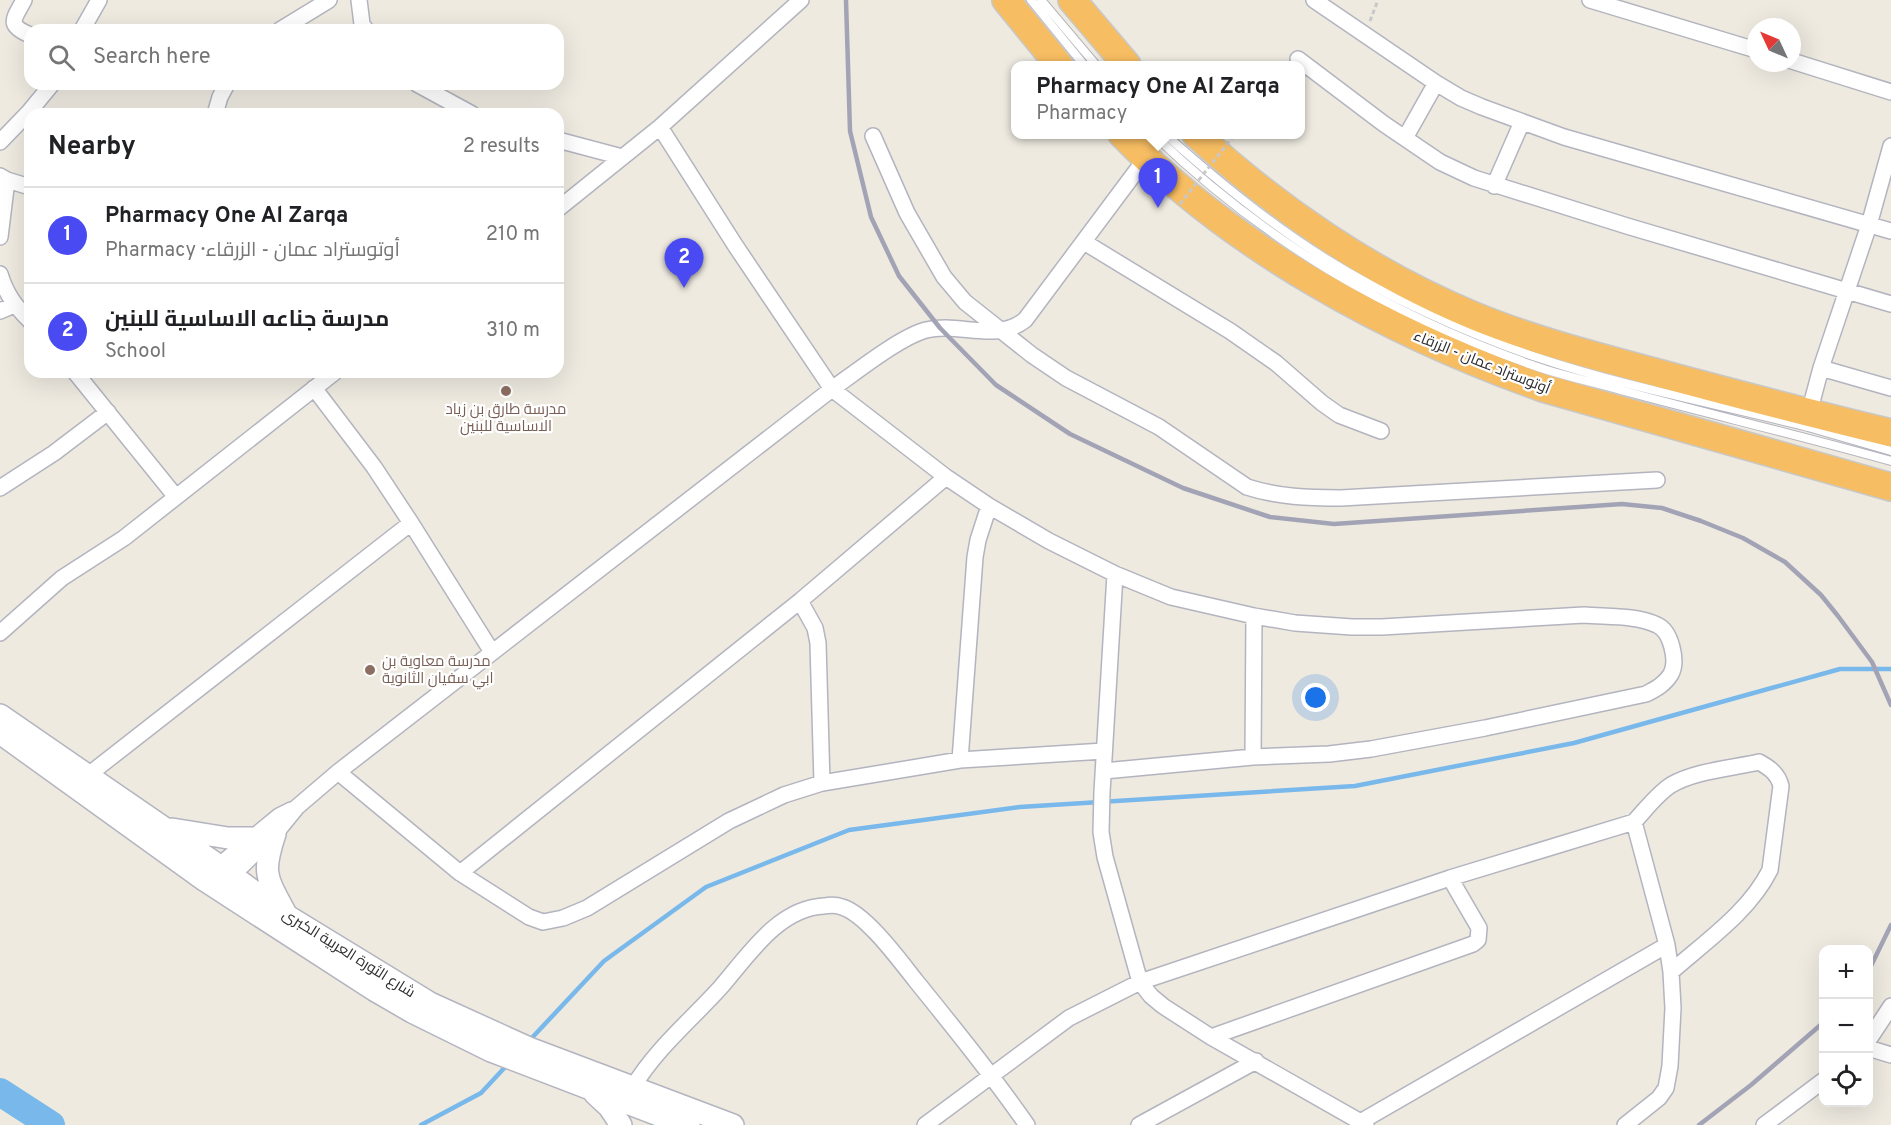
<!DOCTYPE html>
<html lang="en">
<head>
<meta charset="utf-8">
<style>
  body { margin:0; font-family:Overpass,Cairo,sans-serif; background:#f6f6f6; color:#202124 }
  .controls { position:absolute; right:18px; bottom:18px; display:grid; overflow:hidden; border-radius:12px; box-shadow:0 6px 24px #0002 }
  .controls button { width:54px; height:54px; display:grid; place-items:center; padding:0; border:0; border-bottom:2px solid #e0e0e0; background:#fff; color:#202124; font:30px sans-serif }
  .compass { position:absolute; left:1747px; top:18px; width:54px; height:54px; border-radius:50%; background:#fff; box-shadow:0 6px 24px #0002; rotate:314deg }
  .you { position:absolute; left:1316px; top:698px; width:21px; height:21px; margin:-15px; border:4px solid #fff; border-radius:50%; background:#1a73e8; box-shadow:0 0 0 9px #1a73e833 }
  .badge { display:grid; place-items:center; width:39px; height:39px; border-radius:50%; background:#494af2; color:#fff; font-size:20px; font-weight:700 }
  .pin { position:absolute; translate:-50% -50px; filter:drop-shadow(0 2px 3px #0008) }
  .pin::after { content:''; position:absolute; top:32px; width:21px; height:18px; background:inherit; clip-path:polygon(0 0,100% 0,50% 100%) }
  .popup { position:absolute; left:1011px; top:61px; width:294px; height:78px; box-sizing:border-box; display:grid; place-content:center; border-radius:12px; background:#fff; filter:drop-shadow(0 2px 4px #0005); font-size:20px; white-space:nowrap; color:#757577 }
  .popup b { font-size:22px; color:#202124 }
  .popup::after { content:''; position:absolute; left:50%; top:100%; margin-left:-12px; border:12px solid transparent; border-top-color:#fff }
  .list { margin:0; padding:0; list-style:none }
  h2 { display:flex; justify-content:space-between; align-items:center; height:78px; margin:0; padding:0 24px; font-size:26px }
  h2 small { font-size:20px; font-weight:400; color:#757577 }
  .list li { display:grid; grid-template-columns:39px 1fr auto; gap:18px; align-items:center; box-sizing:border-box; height:96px; padding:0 24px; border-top:2px solid #e0e0e0 }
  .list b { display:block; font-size:22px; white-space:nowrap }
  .list p { margin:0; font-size:20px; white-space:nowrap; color:#757577 }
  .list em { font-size:20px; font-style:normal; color:#757577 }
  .icon { flex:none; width:33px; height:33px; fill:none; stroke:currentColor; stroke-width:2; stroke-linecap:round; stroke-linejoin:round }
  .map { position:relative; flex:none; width:1891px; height:1125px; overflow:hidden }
  .search { position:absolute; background:#fff; box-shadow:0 6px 24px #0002; left:24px; top:24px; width:540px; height:66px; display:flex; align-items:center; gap:15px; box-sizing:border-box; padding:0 21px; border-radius:18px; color:#757577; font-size:22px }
  .panel { position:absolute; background:#fff; box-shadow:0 6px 24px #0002; left:24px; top:108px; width:540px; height:270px; border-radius:18px }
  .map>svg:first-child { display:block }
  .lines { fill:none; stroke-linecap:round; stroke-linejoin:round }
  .stream { stroke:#79b8ea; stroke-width:4.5 }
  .river { stroke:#79b8ea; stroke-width:28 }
  .lane-casing { stroke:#b3b4bf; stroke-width:10 }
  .street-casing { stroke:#b3b4bf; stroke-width:18 }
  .secondary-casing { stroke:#b3b4bf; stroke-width:24 }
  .highway-casing { stroke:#c8c8c8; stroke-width:30 }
  .path { stroke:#c8c8c8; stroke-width:3; stroke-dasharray:4.5 3; stroke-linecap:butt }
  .lane { stroke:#fff; stroke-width:8 }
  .street { stroke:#fff; stroke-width:15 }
  .secondary { stroke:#fff; stroke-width:21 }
  .highway { stroke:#f7bd62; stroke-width:27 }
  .rail { stroke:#a3a3b6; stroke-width:4.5 }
  .path-bridge { stroke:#c8c8c8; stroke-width:3; stroke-dasharray:4.5 3; stroke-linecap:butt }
  .education-dot { fill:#8d6e63; stroke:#fff; stroke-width:2 }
  .labels { text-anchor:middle; stroke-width:4.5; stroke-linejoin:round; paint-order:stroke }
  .street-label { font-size:15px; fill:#2d2d2d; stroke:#fff }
  .education-label { font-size:15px; fill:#785e54; stroke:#fff }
</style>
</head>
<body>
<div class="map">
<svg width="1891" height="1125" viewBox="0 0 1891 1125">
  <rect width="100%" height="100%" fill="#eeeae0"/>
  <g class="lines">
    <!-- stream -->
    <path class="stream" d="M528,1042L604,961L706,887L849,830L1020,807L1355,786L1574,743L1840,669H1891
      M421,1125L481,1093L508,1064"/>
    <!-- river -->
    <path class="river" d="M0,1092L51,1125"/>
    <defs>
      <path id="lane" d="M1031,0L1084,65
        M1041,0L1096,65
        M1153,134C1264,241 1387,314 1532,365C1562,376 1594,382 1624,391C1713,415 1802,436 1891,461
        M1165,134C1215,179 1266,221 1323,257C1385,296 1466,333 1536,357C1625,387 1718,404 1808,427C1836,435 1863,443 1891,451"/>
      <path id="street" d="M24,0C14,19 6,25 30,35
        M359,0L362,24L366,30
        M1314,0L1436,83L1461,98L1482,107L1564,137L1891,231
        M1590,0L1756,50
        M82,30L99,0
        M280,30L329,0
        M1298,59L1384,124L1440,162L1474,178L1627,226L1891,304
        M1792,61L1891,92
        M417,84L472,114
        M215,114L220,97L227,84
        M660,127L735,245L832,389L946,477L989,506L1049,541L1115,574L1171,597L1254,616L1295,623L1352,627H1382L1584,615C1607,617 1636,615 1657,625C1671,631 1678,661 1671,674C1665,684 1656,689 1646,694L1485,728L1371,749L1329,754L1253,757L1104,771
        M873,136L907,213L944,277L965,302L1032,355L1066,378L1159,427L1247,487C1278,497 1309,498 1341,498L1657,480
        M1405,138L1436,83
        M558,140L622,157
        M0,142L29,112L52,84
        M0,176L7,180L30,187
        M1494,186L1522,122
        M558,209L660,127L801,0
        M0,237L7,180
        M1084,242L1230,331L1276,363L1322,403L1339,415L1381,431
        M0,274C6,294 15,306 30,321
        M0,311L14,305
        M1821,368L1891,388
        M75,372L176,497
        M314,388L374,467L411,523L492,652
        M1809,413L1821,368L1869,225L1891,146
        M0,488L54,453L108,412
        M1115,574L1102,792L1101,832L1105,857L1140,982L1151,996L1163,1006L1211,1037L1366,1125
        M800,601L815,628L818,643L822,783
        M0,633L62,578L124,538L335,372
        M1253,757L1254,616
        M960,760L975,557L978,540L989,506
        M338,772L460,873L529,917L543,922L563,918L587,908L729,821L784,795L822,783L960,760L1104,751
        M87,776L411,523
        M1634,822C1646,809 1657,794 1671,785C1694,771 1733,768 1759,762C1770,768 1778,774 1781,786L1770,870C1749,912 1706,941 1671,972
        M211,872L279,816L291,810
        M460,873L800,601L946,477
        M225,882L275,834L297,807L338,772L832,389C856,372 900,337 926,330C960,322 996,343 1025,320L1146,158
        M1211,1037L1473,944L1478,940L1479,928L1450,878
        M1868,1041L1891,1006
        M1868,1048L1891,1055
        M633,1087C656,1049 690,1021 720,988C748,956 778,908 824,906C829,905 837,905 842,907C866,914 900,961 916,981C954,1028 992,1075 1027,1125
        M1362,1121L1667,945
        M925,1125L1069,1018L1140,982L1450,878L1634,822L1667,945L1671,972L1673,1008L1670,1066L1666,1088L1659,1098L1625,1125
        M1139,1125L1256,1061
        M1764,1125L1824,1080"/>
      <path id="secondary" d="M0,715L218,865L286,915L430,1003L529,1048L733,1125
        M0,733L204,880L374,990L412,1012L491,1051L674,1121L689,1125
        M172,829L228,838H251
        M275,834C262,873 266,877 285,912
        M595,1094L609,1107L621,1125"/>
      <path id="highway" d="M1006,0L1059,65
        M1072,0L1127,65
        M1122,134C1234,250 1393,335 1543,388L1891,487
        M1196,134C1276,208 1371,273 1472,315C1532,340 1595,356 1658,373C1736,394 1813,414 1891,433"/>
    </defs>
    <!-- lane casing -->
    <use href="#lane" class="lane-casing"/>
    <!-- street casing -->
    <use href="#street" class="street-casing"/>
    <!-- secondary casing -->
    <use href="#secondary" class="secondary-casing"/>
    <!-- highway casing -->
    <use href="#highway" class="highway-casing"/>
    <!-- path -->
    <path class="path" d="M1370,21L1378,0"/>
    <!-- lane -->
    <use href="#lane" class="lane"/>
    <!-- street -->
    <use href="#street" class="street"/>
    <!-- secondary -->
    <use href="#secondary" class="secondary"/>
    <!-- highway -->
    <use href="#highway" class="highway"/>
    <!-- rail -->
    <path class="rail" d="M846,0L850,131L871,217L899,276L940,328L996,385L1070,434L1183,488L1270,517L1334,524L1622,504L1662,508L1701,521L1743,538L1785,562L1821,595L1838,616L1872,662L1891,705
      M1868,972L1891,925
      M1699,1125L1751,1085L1824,1022"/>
    <!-- path-bridge -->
    <path class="path-bridge" d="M1180,204L1235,134"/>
  </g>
  <!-- markers -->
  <g class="education-dot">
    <circle cx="506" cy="391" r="6"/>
    <circle cx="370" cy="670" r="6"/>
  </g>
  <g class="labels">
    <!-- street labels -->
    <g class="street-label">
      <text transform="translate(1482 362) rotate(22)" y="5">أوتوستراد عمان - الزرقاء</text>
      <text transform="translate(349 953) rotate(32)" y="5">شارع الثورة العربية الكبرى</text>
    </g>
    <!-- education labels -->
    <g class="education-label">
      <text x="506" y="414">مدرسة طارق بن زياد<tspan x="506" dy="17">الاساسية للبنين</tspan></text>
      <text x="382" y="666" text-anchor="start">مدرسة معاوية بن<tspan x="382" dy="17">ابي سفيان الثانوية</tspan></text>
    </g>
  </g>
</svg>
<div class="controls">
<button>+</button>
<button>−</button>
<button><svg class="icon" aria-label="locate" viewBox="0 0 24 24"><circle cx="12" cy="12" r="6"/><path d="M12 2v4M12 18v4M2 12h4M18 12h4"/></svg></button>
</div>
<svg class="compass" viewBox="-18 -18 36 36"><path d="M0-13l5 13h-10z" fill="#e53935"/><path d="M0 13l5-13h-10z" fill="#757577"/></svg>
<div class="you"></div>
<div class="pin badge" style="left:1158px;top:208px">1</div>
<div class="popup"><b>Pharmacy One Al Zarqa</b>Pharmacy</div>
<div class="pin badge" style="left:684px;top:288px">2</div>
<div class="search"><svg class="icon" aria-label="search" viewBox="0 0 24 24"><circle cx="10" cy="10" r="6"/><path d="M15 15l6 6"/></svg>Search here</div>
<section class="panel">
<h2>Nearby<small>2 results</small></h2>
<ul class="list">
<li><span class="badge">1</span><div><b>Pharmacy One Al Zarqa</b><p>Pharmacy · أوتوستراد عمان - الزرقاء</p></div><em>210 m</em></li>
<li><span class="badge">2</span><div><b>مدرسة جناعه الاساسية للبنين</b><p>School</p></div><em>310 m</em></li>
</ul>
</section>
</div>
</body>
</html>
